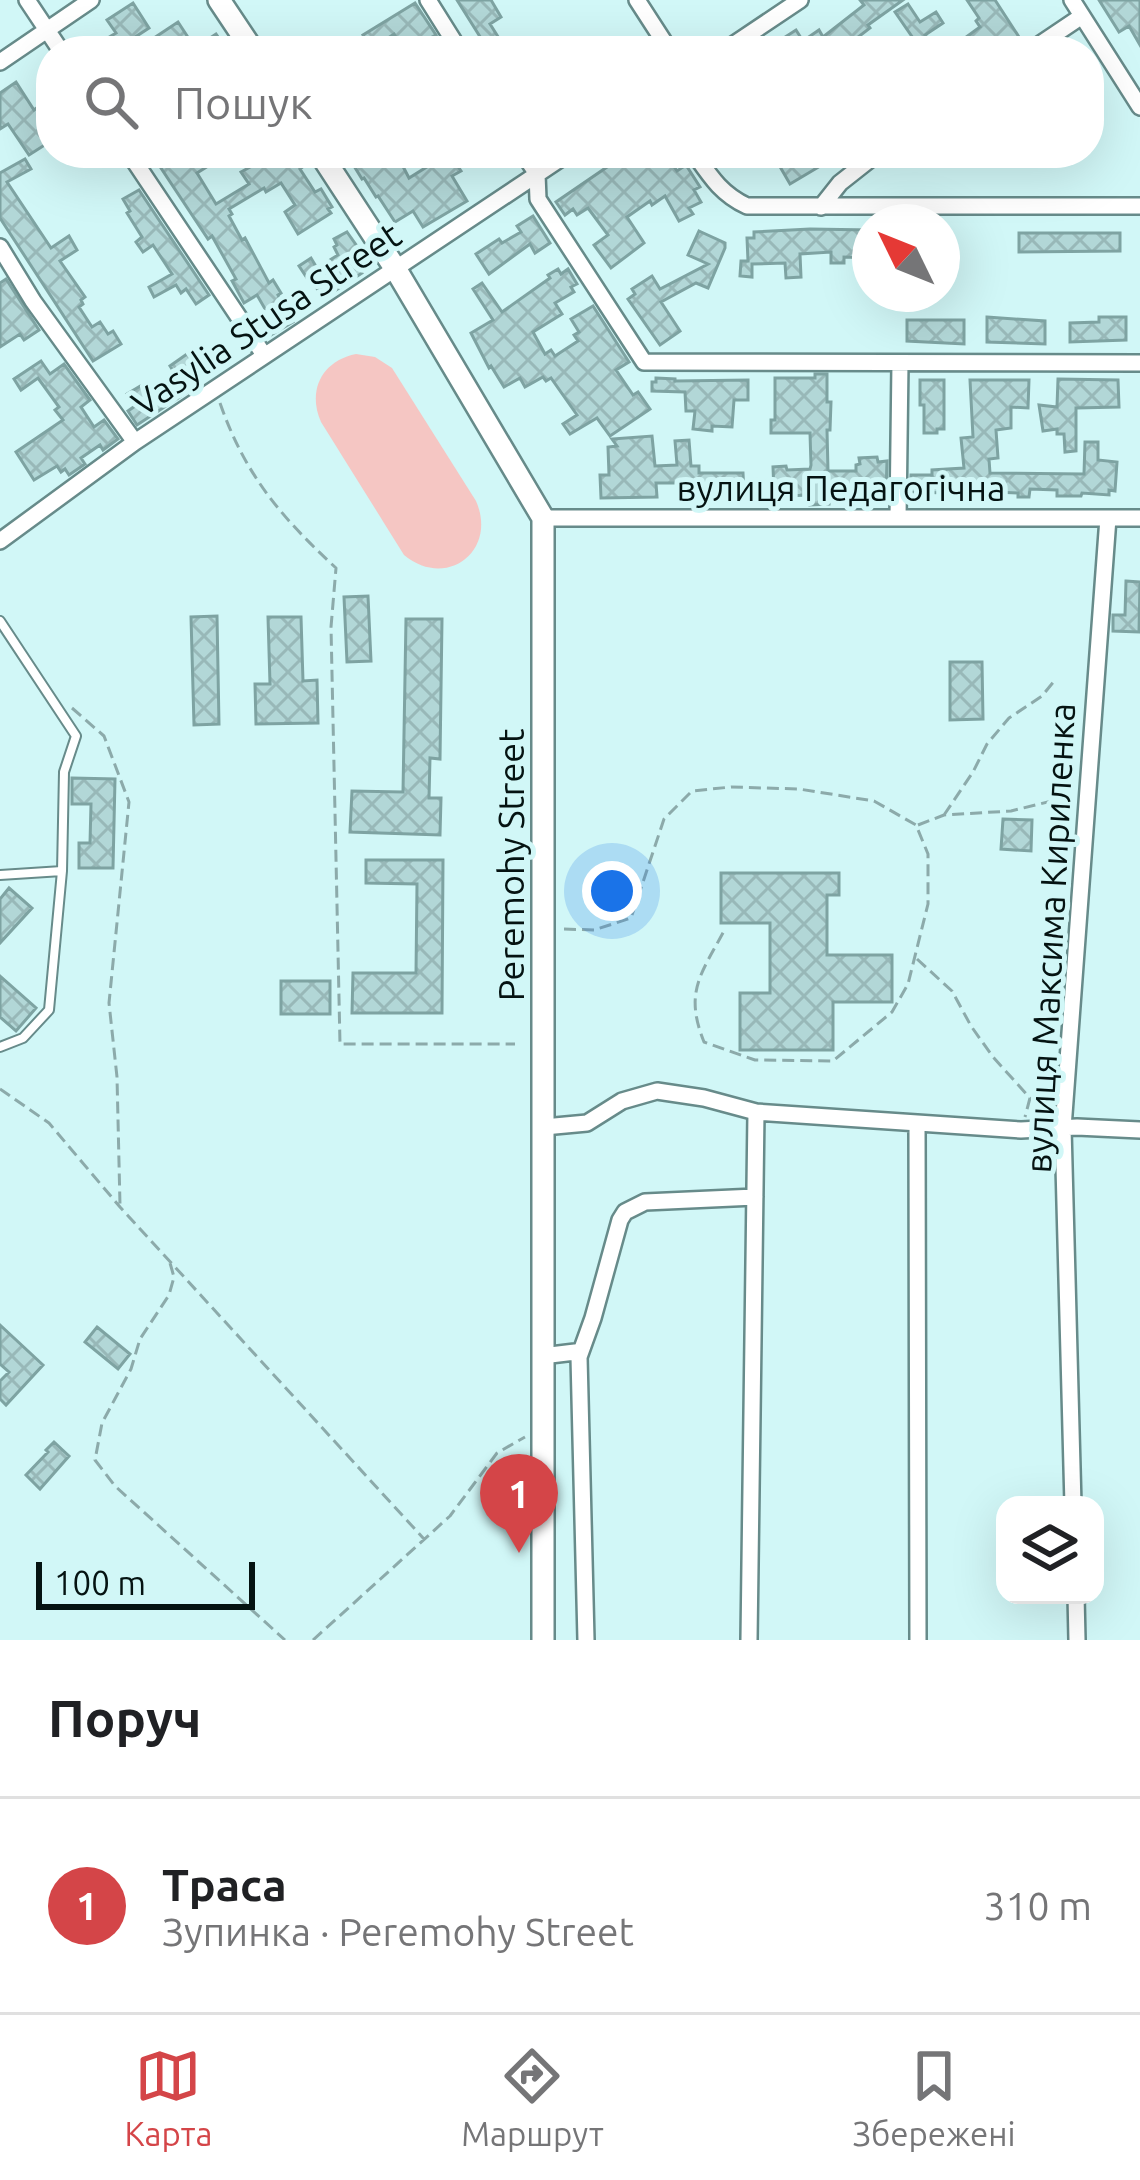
<!DOCTYPE html>
<html lang="uk">
<head>
<meta charset="utf-8">
<style>
  body { margin:0; font-family:Ubuntu,sans-serif; background:#f2f2f2; color:#202124 }
  .controls { position:absolute; right:36px; bottom:36px; display:grid; overflow:hidden; border-radius:24px; box-shadow:0 12px 48px #0002 }
  .controls button { width:108px; height:108px; display:grid; place-items:center; padding:0; border:0; border-bottom:3px solid #e0e0e0; background:#fff; color:#202124; font:60px sans-serif }
  .compass { position:absolute; left:852px; top:204px; width:108px; height:108px; border-radius:50%; background:#fff; box-shadow:0 12px 48px #0002; rotate:313deg }
  .scale { position:absolute; left:36px; bottom:30px; width:219px; box-sizing:border-box; padding-left:12px; border:6px solid #051312; border-top:0; font-size:33px; line-height:42px; white-space:nowrap; color:#051312; -webkit-text-stroke:9px #d1f7f7; paint-order:stroke }
  .you { position:absolute; left:612px; top:891px; width:42px; height:42px; margin:-30px; border:9px solid #fff; border-radius:50%; background:#1a73e8; box-shadow:0 0 0 18px #1a73e833 }
  .badge { display:grid; place-items:center; width:78px; height:78px; border-radius:50%; background:#d44548; color:#fff; font-size:39px; font-weight:700 }
  .pin { position:absolute; translate:-50% -99px; filter:drop-shadow(0 3px 6px #0008) }
  .pin::after { content:''; position:absolute; top:63px; width:42px; height:36px; background:inherit; clip-path:polygon(0 0,100% 0,50% 100%) }
  .list { margin:0; padding:0; list-style:none }
  h2 { display:flex; justify-content:space-between; align-items:center; height:156px; margin:0; padding:0 48px; font-size:51px }
  h2 small { font-size:39px; font-weight:400; color:#757577 }
  .list li { display:grid; grid-template-columns:78px 1fr auto; gap:36px; align-items:center; box-sizing:border-box; height:216px; padding:0 48px; border-top:3px solid #e0e0e0 }
  .list b { display:block; font-size:45px; white-space:nowrap }
  .list p { margin:0; font-size:39px; white-space:nowrap; color:#757577 }
  .list em { font-size:39px; font-style:normal; color:#757577 }
  .icon { flex:none; width:66px; height:66px; fill:none; stroke:currentColor; stroke-width:2; stroke-linecap:round; stroke-linejoin:round }
  .map { position:relative; flex:none; width:1140px; height:1640px; overflow:hidden }
  .search { position:absolute; background:#fff; box-shadow:0 12px 48px #0002; left:36px; right:36px; top:36px; height:132px; display:flex; align-items:center; gap:30px; box-sizing:border-box; padding:0 42px; border-radius:48px; color:#757577; font-size:45px }
  .sheet { height:372px; background:#fff }
  nav { display:flex; justify-content:space-around; align-items:center; box-sizing:border-box; height:168px; border-top:3px solid #e0e0e0; background:#fff; font-size:33px; color:#757577 }
  nav a { display:grid; justify-items:center; gap:6px }
  nav .on { color:#d44548 }
  .map>svg:first-child { display:block }
  .garden { fill:#f5c6c3 }
  .building { fill:url(#building-cross-hatch); stroke:#7ea3a2; stroke-width:3 }
  .lines { fill:none; stroke-linecap:round; stroke-linejoin:round }
  .lane-casing { stroke:#678b8a; stroke-width:12 }
  .street-casing { stroke:#678b8a; stroke-width:20 }
  .secondary-casing { stroke:#678b8a; stroke-width:26 }
  .path { stroke:#8caaaa; stroke-width:3; stroke-dasharray:12 6; stroke-linecap:butt }
  .lane { stroke:#fff; stroke-width:8 }
  .street { stroke:#fff; stroke-width:15 }
  .secondary { stroke:#fff; stroke-width:21 }
  .labels { text-anchor:middle; stroke-width:10; stroke-linejoin:round; paint-order:stroke }
  .street-label { font-size:36px; fill:#051312; stroke:#d1f7f7 }
</style>
</head>
<body>
<div class="map">
<svg width="1140" height="1640" viewBox="0 0 1140 1640">
  <defs>
    <pattern id="building-cross-hatch" width="8" height="8" patternUnits="userSpaceOnUse" patternTransform="scale(3)"><rect width="8" height="8" fill="#b2d7d7"/><path d="M0 0l8 8M0 8l8-8" fill="none" stroke="#98b8b8"/></pattern>
  </defs>
  <rect width="100%" height="100%" fill="#d1f7f7"/>
  <!-- garden -->
  <path class="garden" d="M356,354L375,357L392,368L476,501C498,551 446,590 404,555L321,422C307,390 322,361 356,354Z"/>
  <!-- building -->
  <path class="building" d="M457,0H491L501,17L490,24L507,51H489Z
    M860,0H903L868,25L870,28L840,51H787L782,39L796,30L803,41L819,30L823,37L864,5Z
    M967,0H995L1019,37L997,51H947L980,27L976,21L979,18Z
    M1099,0H1140V45L1129,26L1119,32Z
    M133,3L149,28L126,43L131,51H86L116,33L107,20Z
    M415,3L436,35L432,37L441,51H405L394,34L376,46L373,41L369,44L363,35Z
    M908,4L920,22L936,12L943,23L925,35L938,51H902L915,41L895,12Z
    M178,22L195,48L216,34L228,51H162L154,38Z
    M16,82L34,110L51,97V141L29,155L8,124L0,129V93Z
    M151,153H229L197,173L216,204L249,184L241,172L252,166L250,163L264,154L271,165L289,153H298L305,165L300,169L315,192L321,189L332,207L328,209L331,213L298,234L285,212L295,205L281,183L266,192L264,188L229,209L232,214L229,216L242,240L245,238L269,283L273,280L281,293L278,295L293,322L271,335L262,318L268,314L257,295L244,303L232,281L236,279L212,236L208,239Z
    M346,153H373L378,161L396,153L409,178L433,163L431,160L441,153H449L461,171L452,176L467,201L423,227L413,211L395,222L378,196L376,197L364,178L362,179Z
    M621,153H665L677,171L686,165L700,187L694,190L701,202L689,208L693,214L679,221L665,196L652,205L650,201L627,217L644,243L611,268L594,245L608,235L588,208L577,215L573,209L565,215L556,202L607,167L605,164Z
    M799,153H842L790,184L779,165Z
    M25,159L31,169L7,182L51,248L69,236L77,250L60,261L85,297L81,300L83,304L79,307L92,327L100,322L108,334L113,331L121,344L93,361L0,218V173Z
    M139,190L209,295L196,304L186,289L181,293L176,285L154,297L149,287L172,274L153,245L143,252L136,242L142,237L127,213L130,211L123,199Z
    M533,216L550,243L535,253L530,244L489,274L476,254L499,239L502,243L521,232L517,226Z
    M810,229L870,230V258L844,257V263H831V252L800,254L801,277L786,278L785,263L752,264V277L740,276L741,261H748L747,238H754V232Z
    M699,231L725,243V248L708,288L696,283L661,302L680,331L660,345L628,299L635,294L632,289L652,276L660,289L708,264L688,255Z
    M347,232L369,263L360,269L362,273L324,298L313,283L311,284L299,266L311,258L317,268L338,255L334,247L337,245L334,239Z
    M1019,233H1120V251L1019,252Z
    M558,269L561,274L568,269L577,284L571,287L574,292L555,303L562,314L533,332L545,354L551,350L555,356L578,341L574,335L579,332L571,319L593,306L629,362L616,370L633,395L638,392L650,409L610,436L597,418L570,434L563,424L577,415L551,378L546,381L543,377L525,387L520,378L504,387L491,366L489,368L471,333L493,320L473,289L482,283L502,312L550,278L548,275Z
    M6,279L39,330L24,340L20,334L0,347V283Z
    M987,317L1045,321V344L987,342Z
    M1099,317H1126V340L1070,342V323L1099,322Z
    M907,320H964V344L907,341Z
    M194,349L204,363L194,370L200,378L196,381L198,385L137,425L128,411L135,406L127,394L142,385L149,396L177,377L170,366Z
    M41,361L50,374L64,364L90,400L81,407L94,427L104,420L118,439L103,450L100,445L81,458L85,464L69,475L65,469L61,472L57,466L34,480L16,452L63,420L55,410L59,407L38,378L21,390L14,379Z
    M815,374H827V402H831L830,430H827L828,471H856V465L860,464L859,458L877,457L878,462L887,461L886,493L863,495L862,486L857,487V484L829,485V504L810,505V495L785,496V492L774,493L773,467L786,466L787,470L810,469L811,465L810,433H771V420H775V378H815Z
    M656,378L675,379V381L748,380V400H734L732,427L712,426V431L693,429L695,411H686L685,392L652,391V382H656Z
    M1058,379L1118,380L1119,407L1076,408V451L1065,452L1064,434H1057V429L1043,431L1039,405L1057,407Z
    M920,380H944V429H937V433H924V405H920Z
    M970,380H1029L1028,408L1011,407V428L996,430L998,458L989,459L990,473L1084,474L1085,442H1098V460L1117,462L1115,491L1109,490V495L1082,493L1081,496H1057V490L1030,489L1029,497H1018V493L994,492L995,495L972,496V489H946V493L910,492L911,475H932V470L964,468L961,438L973,437Z
    M652,436L655,466L677,465L675,441L689,440L691,466H699V473H743L744,495L682,499L681,483H656L657,497L601,498L600,475H609L608,447L617,446L612,439Z
    M1126,581L1140,582L1139,632L1113,631V615H1125Z
    M368,596L371,661L347,662L344,597Z
    M217,616L219,724L194,725L191,617Z
    M268,617H301L303,681L317,680L318,723L256,724L255,684H270Z
    M406,619H442L440,759L430,758L429,798H441L440,835L350,832L352,791L403,792Z
    M950,662H982L983,719L950,720Z
    M72,778L115,779L113,868H79V843H90L91,804H72Z
    M1003,819L1032,820L1031,851L1001,849Z
    M366,860H443L442,1013H352L353,973H416L417,884L366,883Z
    M721,873H839V895H827V955H892V1002H833V1050H740V993H770V923H721Z
    M9,888L32,908L0,943V899Z
    M0,976L36,1008L16,1031L0,1017Z
    M281,981H330V1014H281Z
    M0,1325L43,1365L6,1405L0,1399V1381L9,1372L0,1364Z
    M97,1327L130,1354L118,1369L85,1342Z
    M54,1442L69,1456L40,1489L26,1475L48,1452L46,1450Z"/>
  <g class="lines">
    <defs>
      <path id="lane" d="M0,621L76,736L64,772L62,871L49,1010L23,1038L0,1047
        M0,875L62,871"/>
      <path id="street" d="M27,0L61,51
        M428,0L460,51
        M637,0L670,51
        M1072,0L1140,107
        M724,51L800,0
        M1030,51L1082,16
        M0,62L91,0
        M129,153L264,355
        M523,153L537,174L538,199L644,362L1140,363
        M694,153C710,176 721,194 747,206H1140
        M821,207L840,183L878,153
        M0,247L33,301L135,442
        M543,518H1140
        M898,518L900,363
        M0,541L135,442L569,153
        M917,1123L918,1640
        M544,1127L587,1123L622,1101L657,1091L704,1098L756,1112L1021,1130L1077,1127L1140,1130
        M542,1356L575,1352L579,1357L586,1640
        M579,1357L593,1318L620,1220L625,1212L645,1202L755,1197
        M1073,1505L1063,1128L1108,518
        M1076,1595L1077,1640
        M749,1640L756,1112"/>
      <path id="secondary" d="M219,0L253,51
        M320,153L395,268L543,518V1640"/>
    </defs>
    <!-- lane casing -->
    <use href="#lane" class="lane-casing"/>
    <!-- street casing -->
    <use href="#street" class="street-casing"/>
    <!-- secondary casing -->
    <use href="#secondary" class="secondary-casing"/>
    <!-- path -->
    <path class="path" d="M220,403C245,475 281,517 336,568L331,627L340,1044H515
      M72,708L104,736L129,802L109,1003L117,1077L120,1205
      M944,815L973,772L987,744L1009,718L1042,696L1055,680
      M918,825L944,815L1011,811L1064,798
      M564,929L594,930L631,918L664,819L692,791L731,787L799,789L874,801L916,825L928,854V904L908,984L892,1012L833,1061L755,1060L704,1042C684,992 701,974 724,931
      M917,959L952,991L971,1026L993,1057L1030,1098L1025,1117
      M0,1089L49,1123L120,1207L424,1539
      M170,1263L174,1277L169,1295L140,1339L131,1369L102,1423L95,1460L115,1486L285,1640
      M313,1640L450,1516L497,1453L525,1437"/>
    <!-- lane -->
    <use href="#lane" class="lane"/>
    <!-- street -->
    <use href="#street" class="street"/>
    <!-- secondary -->
    <use href="#secondary" class="secondary"/>
  </g>
  <g class="labels">
    <!-- street labels -->
    <g class="street-label">
      <text transform="translate(266 319) rotate(-34)" y="13">Vasylia Stusa Street</text>
      <text x="841" y="501">вулиця Педагогічна</text>
      <text transform="translate(511 865) rotate(-90)" y="13">Peremohy Street</text>
      <text transform="translate(1050 938) rotate(-87)" y="13">вулиця Максима Кириленка</text>
    </g>
  </g>
</svg>
<div class="controls">
<button><svg class="icon" aria-label="layers" viewBox="0 0 24 24"><path d="M12 4l9 5-9 5-9-5zM3 14l9 5 9-5"/></svg></button>
</div>
<svg class="compass" viewBox="-18 -18 36 36"><path d="M0-13l5 13h-10z" fill="#e53935"/><path d="M0 13l5-13h-10z" fill="#757577"/></svg>
<div class="scale">100 m</div>
<div class="you"></div>
<div class="pin badge" style="left:519px;top:1553px">1</div>
<div class="search"><svg class="icon" aria-label="search" viewBox="0 0 24 24"><circle cx="10" cy="10" r="6"/><path d="M15 15l6 6"/></svg>Пошук</div>
</div>
<section class="sheet">
<h2>Поруч<small></small></h2>
<ul class="list">
<li><span class="badge">1</span><div><b>Траса</b><p>Зупинка · Peremohy Street</p></div><em>310 m</em></li>
</ul>
</section>
<nav>
<a class="on"><svg class="icon" aria-label="map" viewBox="0 0 24 24"><path d="M3 6l6-2 6 2 6-2v14l-6 2-6-2-6 2zM9 4v14M15 6v14"/></svg>Карта</a>
<a><svg class="icon" aria-label="directions" viewBox="0 0 24 24"><path d="M12 3l9 9-9 9-9-9zM9 14v-3h6M13 9l2 2-2 2"/></svg>Маршрут</a>
<a><svg class="icon" aria-label="saved" viewBox="0 0 24 24"><path d="M7 4h10v16l-5-4-5 4z"/></svg>Збережені</a>
</nav>
</body>
</html>
